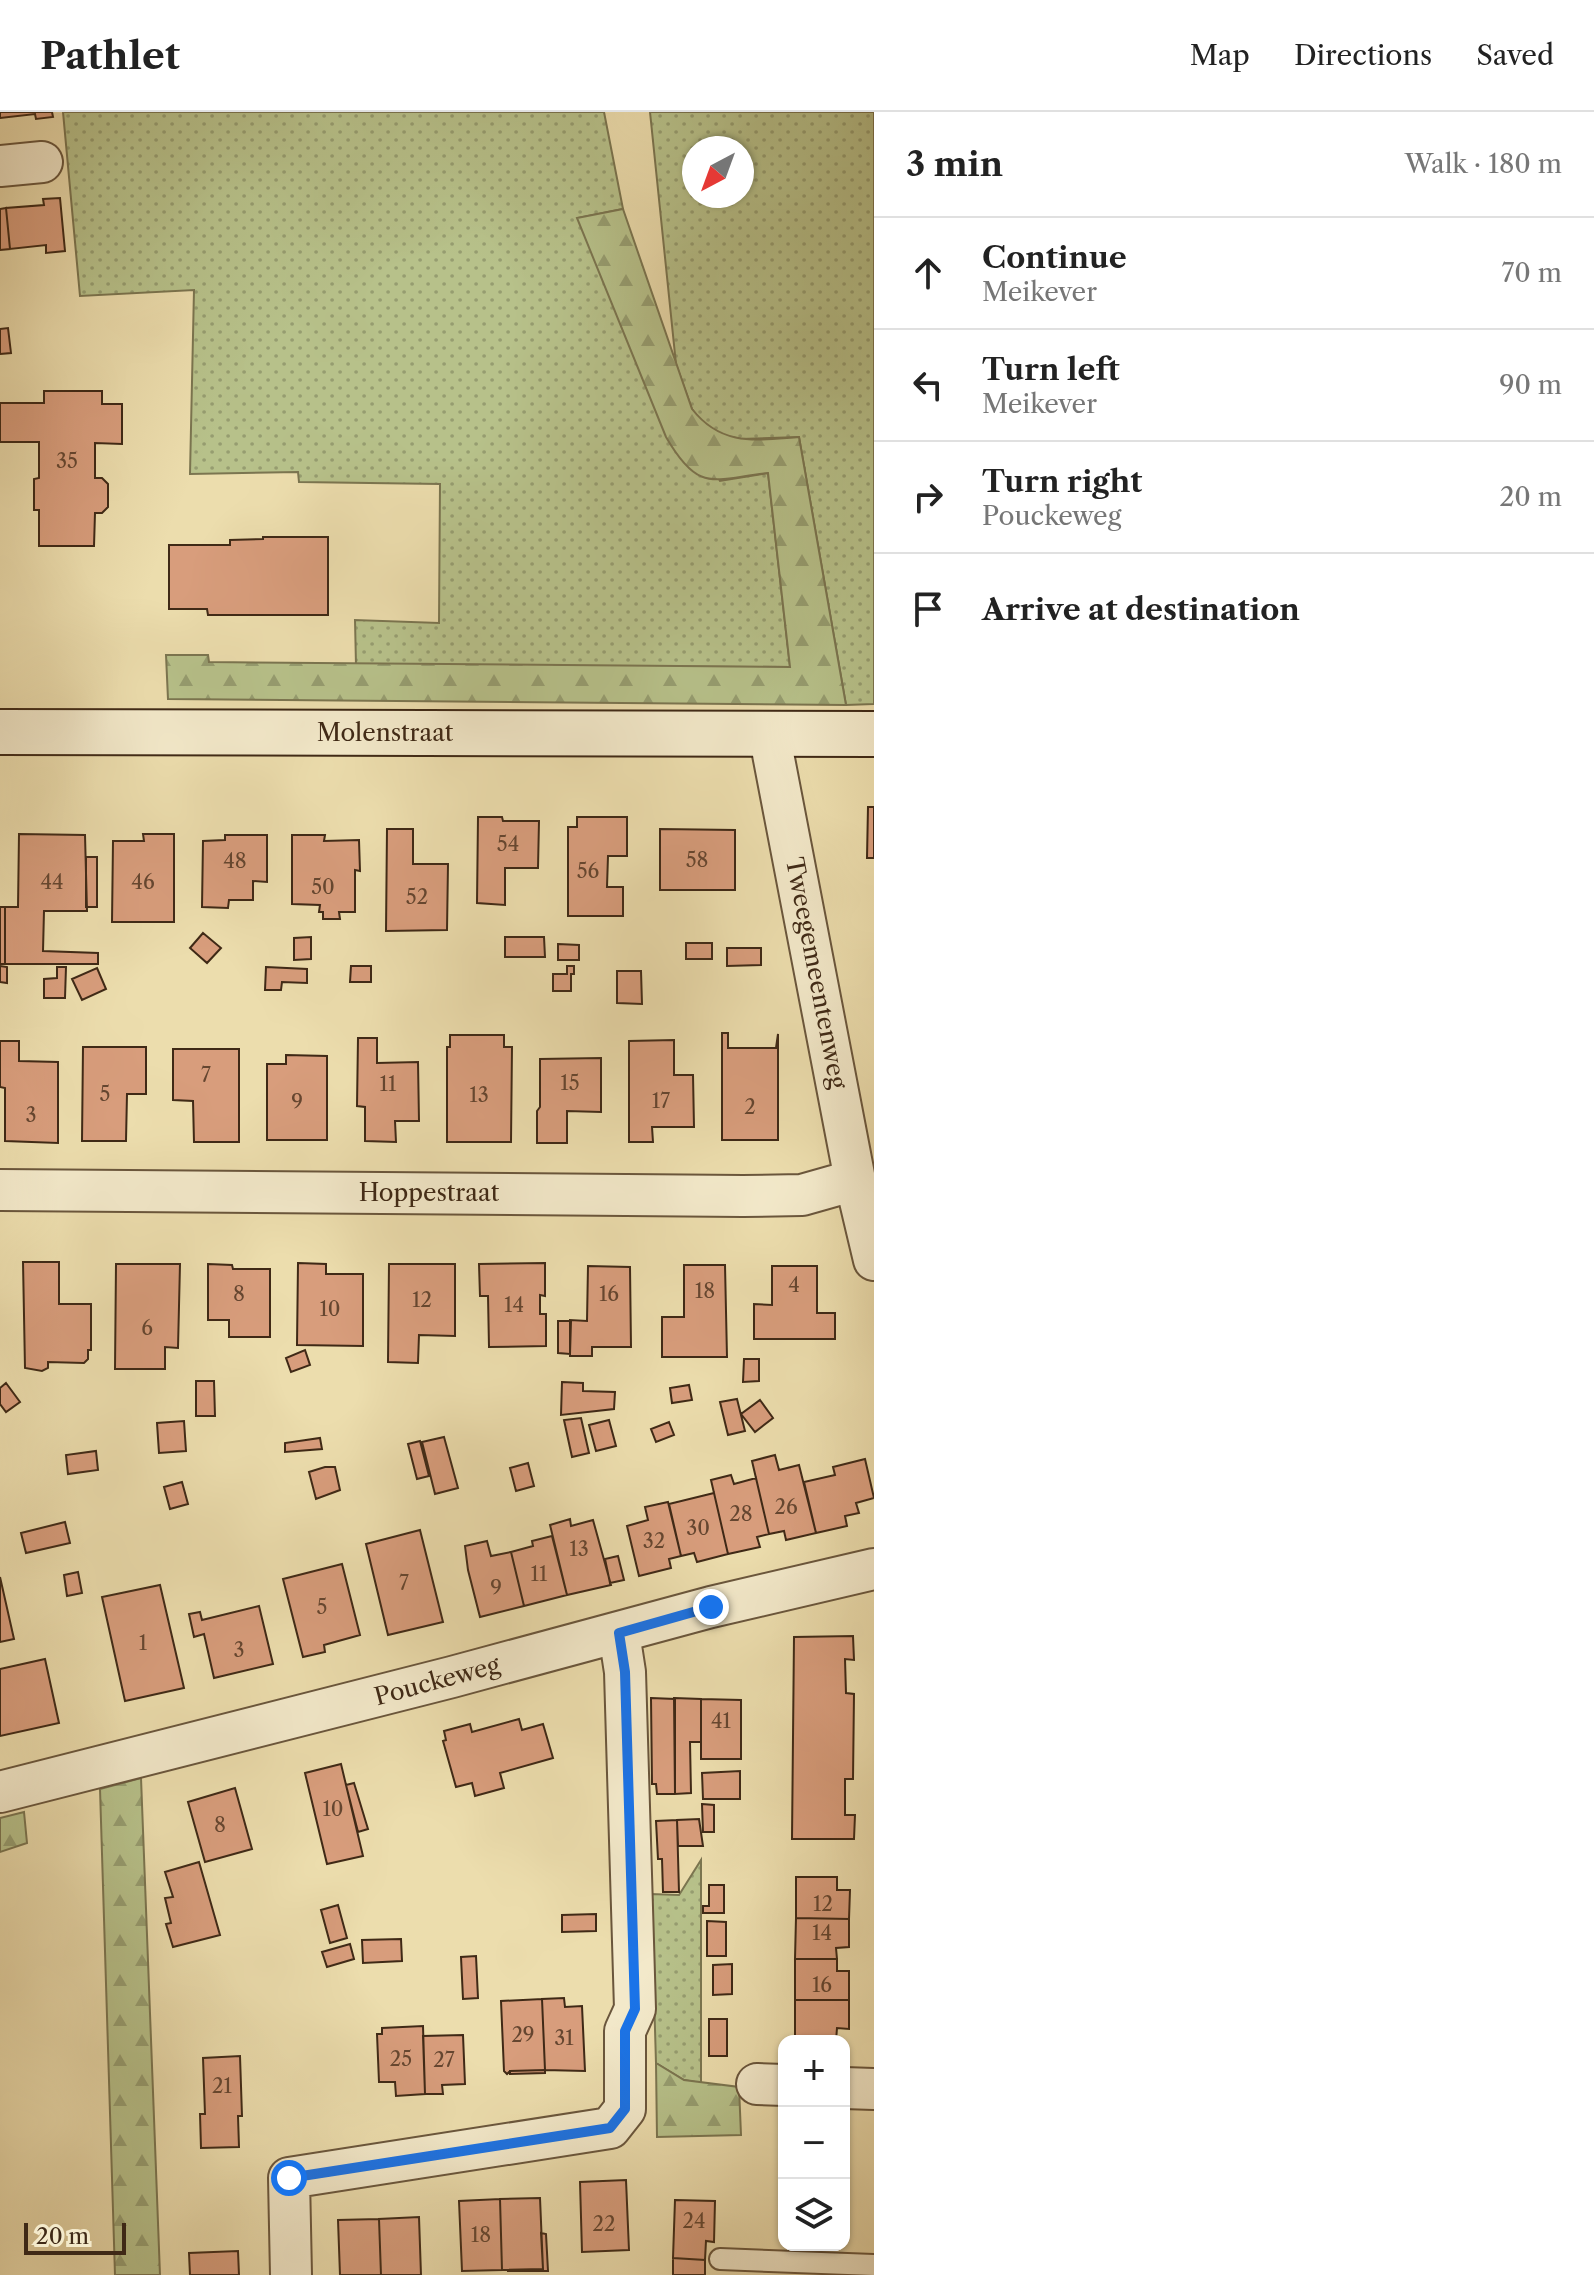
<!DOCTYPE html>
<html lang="en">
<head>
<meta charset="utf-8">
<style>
  body { margin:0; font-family:"Libre Caslon Text",serif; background:#f6f6f6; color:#222 }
  .controls { position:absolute; right:24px; bottom:24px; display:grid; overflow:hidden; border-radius:16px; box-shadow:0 2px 6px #0004 }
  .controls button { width:72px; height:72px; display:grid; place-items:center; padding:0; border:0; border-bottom:2px solid #e0e0e0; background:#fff; color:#222; font:40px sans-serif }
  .compass { position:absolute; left:682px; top:24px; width:72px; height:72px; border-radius:50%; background:#fff; box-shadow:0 2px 6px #0004; rotate:221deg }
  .scale { position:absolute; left:24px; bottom:20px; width:102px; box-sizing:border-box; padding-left:8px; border:4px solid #3f2916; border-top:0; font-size:22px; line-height:28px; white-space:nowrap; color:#3f2916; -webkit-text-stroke:6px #f3e9ca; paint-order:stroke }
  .stop { position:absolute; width:24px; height:24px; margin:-18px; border:6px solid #1a73e8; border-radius:50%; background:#fff }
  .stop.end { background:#1a73e8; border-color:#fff; box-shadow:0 2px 8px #0008 }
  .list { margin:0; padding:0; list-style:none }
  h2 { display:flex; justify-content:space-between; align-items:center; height:104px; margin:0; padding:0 32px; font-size:34px }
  h2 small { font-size:26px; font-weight:400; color:#767676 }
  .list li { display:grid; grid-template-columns:52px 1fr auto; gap:24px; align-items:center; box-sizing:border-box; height:112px; padding:0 32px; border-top:2px solid #e0e0e0 }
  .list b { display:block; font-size:30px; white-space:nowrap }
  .list p { margin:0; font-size:26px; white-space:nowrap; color:#767676 }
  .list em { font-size:26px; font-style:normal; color:#767676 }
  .icon { flex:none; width:44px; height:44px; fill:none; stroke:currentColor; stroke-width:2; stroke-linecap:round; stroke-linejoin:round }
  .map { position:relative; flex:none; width:874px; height:2163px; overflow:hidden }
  header { display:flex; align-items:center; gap:48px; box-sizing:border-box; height:112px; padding:0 40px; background:#fff; border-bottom:2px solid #e0e0e0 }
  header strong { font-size:38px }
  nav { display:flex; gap:44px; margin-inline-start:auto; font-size:28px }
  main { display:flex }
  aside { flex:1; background:#fff }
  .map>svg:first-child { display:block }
  .grass { fill:url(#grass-dots); stroke:#7b7550; stroke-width:2; fill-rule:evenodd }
  .forest { fill:url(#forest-firs); stroke:#7b7550; stroke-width:2 }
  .building { fill:#d89d7c; stroke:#3f2916; stroke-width:2 }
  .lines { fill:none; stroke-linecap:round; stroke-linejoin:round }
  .lane-casing { stroke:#6a563c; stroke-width:24 }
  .street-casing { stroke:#6a563c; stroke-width:44 }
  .secondary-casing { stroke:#3f2916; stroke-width:48 }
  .lane { stroke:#f3e9ca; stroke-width:20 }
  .street { stroke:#f3e9ca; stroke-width:40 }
  .secondary { stroke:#f3e9ca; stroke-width:44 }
  .route { stroke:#1a73e8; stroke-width:10 }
  .labels { text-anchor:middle; stroke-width:8; stroke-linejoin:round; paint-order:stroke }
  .number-label { font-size:20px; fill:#654630 }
  .street-label { font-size:24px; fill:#3f2916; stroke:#f3e9ca }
</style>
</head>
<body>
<header>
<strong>Pathlet</strong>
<nav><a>Map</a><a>Directions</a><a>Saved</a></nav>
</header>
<main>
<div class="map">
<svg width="874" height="2163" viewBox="0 0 874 2163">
  <defs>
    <pattern id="grass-dots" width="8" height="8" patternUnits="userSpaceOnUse" patternTransform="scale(2)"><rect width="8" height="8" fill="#b7c18a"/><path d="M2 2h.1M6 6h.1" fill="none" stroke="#969d70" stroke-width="1.8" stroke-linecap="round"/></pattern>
    <pattern id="forest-firs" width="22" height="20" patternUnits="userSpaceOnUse" patternTransform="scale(2)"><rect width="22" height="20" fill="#b7c18a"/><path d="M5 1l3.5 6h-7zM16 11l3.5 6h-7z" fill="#969d70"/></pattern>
  </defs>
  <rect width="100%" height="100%" fill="#ecddad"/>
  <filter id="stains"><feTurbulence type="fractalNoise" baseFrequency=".0025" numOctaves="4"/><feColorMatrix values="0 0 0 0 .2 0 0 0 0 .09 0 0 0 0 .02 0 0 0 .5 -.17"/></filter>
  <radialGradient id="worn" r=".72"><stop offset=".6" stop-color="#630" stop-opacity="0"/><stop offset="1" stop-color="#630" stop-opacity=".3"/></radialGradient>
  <!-- grass -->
  <path class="grass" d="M63,0H604L623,97L578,106L720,369L768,361L790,555L356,553L355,508L439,511L440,372L299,370L298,360L190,362L194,178L80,184Z
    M650,0H874V592L846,593L799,325L741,327L722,323L703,311L692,297L676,252ZM694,36H742V84H694Z
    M701,1748V1971L684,1968L656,1951L651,1782L679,1783Z"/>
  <!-- forest -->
  <path class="forest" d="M623,97L692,297C722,335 756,328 799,325L846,593L168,587L166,543H208L209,550L790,555L768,361C713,367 699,382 666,325L577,106Z
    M141,1666L160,2163H115L100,1677Z
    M24,1700L27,1731L0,1740V1706Z
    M656,1951L684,1968L739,1975L741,2023L657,2025Z"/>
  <!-- building -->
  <path class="building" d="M0,0H52L53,5L36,7L35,2L0,6Z
    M60,86L65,139L46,141V133L10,137L6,96L44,93L43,87Z
    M6,96L10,137L0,138V97Z
    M8,216L11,241L0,242V217Z
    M44,279H102V292H122V332L95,331V366H102L108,372V395L102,401H95L94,434H39V398H34V367L39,366V330H0V291H44Z
    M263,425H328V503H208L207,497H169V433H230V428L263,427Z
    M868,695H874V746H867Z
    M478,705H502L503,709H539L538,756H505V793L477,791Z
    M577,705H627V744H608L607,775H623V804H568V715H577Z
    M387,717H413V752H448L447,818L386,819Z
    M660,717L735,718V778H660Z
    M19,722L85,723L87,799H44L43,839L98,841V852H5V795H18Z
    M143,722H174V810H112L113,729H144Z
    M225,723H267V770L253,769V788H229L228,796L202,795L203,729L225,728Z
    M292,723H325L324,729L359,728L360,759L355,758V800H339L340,807H323V800H319L320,793L292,792Z
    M86,745H97V795H86Z
    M0,795H5V852H0Z
    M203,821L221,836L207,851L190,836Z
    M311,825V847L294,848V826Z
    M505,825H544L545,845H505Z
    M686,831H712V847H686Z
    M558,832L579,833V848H558Z
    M727,836H761V853L727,854Z
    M0,854L7,855V871L0,870Z
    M351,854H371V870H350Z
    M567,854H574V862H571V879H553V862H567Z
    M57,855H66L65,886H44V867L57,866Z
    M266,855L307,857V871L282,870L281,878H265Z
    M97,856L106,877L82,888L72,867Z
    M617,859H641L642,892L617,891Z
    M722,921H728V936H776L778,922V1028H722Z
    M450,923H504V935H512L511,1030H447V935H450Z
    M358,926H377V951L418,950L419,1009H395L396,1030L365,1029V995L357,994Z
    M674,928V963H693L694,1015H652L653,1030H629V929Z
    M0,929H19V949L58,950V1031L5,1029V976L0,975Z
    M83,935H146V982H127L126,1029H82Z
    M173,937H239V1030H194L193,989L173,988Z
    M286,943L327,944V1028H267V952H286Z
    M601,946V1000L567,999V1031H537V999L540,995V947Z
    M23,1150H59V1192H91V1238H88V1247L84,1251L48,1250V1256L42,1259L25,1256Z
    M298,1151L326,1152V1162H363V1234L297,1233Z
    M545,1151V1184L540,1183V1202H546V1234L489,1235L488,1184H480L479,1152Z
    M116,1152H180L178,1236L165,1235V1257H115Z
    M208,1152L232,1153L233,1157H270V1225H229V1208H208Z
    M389,1152H455V1224L419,1223L418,1251L388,1250Z
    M684,1153H725L727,1245H662V1205H684Z
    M588,1154L630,1155L631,1235H592V1244H570V1208L587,1209Z
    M772,1154H817V1201H835V1227H754V1192L772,1193Z
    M558,1209H571L570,1242L558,1241Z
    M305,1238L310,1253L291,1260L286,1246Z
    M744,1247H759V1269L743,1270Z
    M196,1269H214L215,1304H196Z
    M562,1270L583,1271V1279L615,1280L614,1297L561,1303Z
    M6,1271L20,1290L6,1300L0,1292V1276Z
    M689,1273L692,1288L672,1291L670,1276Z
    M737,1287L745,1319L728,1323L720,1290Z
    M760,1288L773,1306L755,1320L741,1302Z
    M581,1306L589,1341L572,1345L564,1308Z
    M609,1308L616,1334L596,1339L589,1313Z
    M184,1309L186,1339L159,1341L157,1311Z
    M669,1310L674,1323L656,1330L651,1317Z
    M444,1325L458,1376L435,1382L422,1330Z
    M320,1326L322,1337L285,1340V1331Z
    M420,1329L429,1364L417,1367L408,1332Z
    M96,1339L98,1358L68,1362L66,1343Z
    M775,1343L779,1358L799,1353L816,1421L786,1428L784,1419L769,1422L752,1349Z
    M865,1347L874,1386L856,1391L859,1401L845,1404L847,1414L816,1421L804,1370L835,1363L833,1355Z
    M528,1351L534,1374L516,1379L510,1356Z
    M325,1355H335L340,1378L316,1387L309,1360Z
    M731,1363L734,1372L756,1366L769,1422L757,1425L760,1435L728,1442L711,1368Z
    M182,1370L188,1392L170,1397L164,1375Z
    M714,1381L728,1442L697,1450L694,1441L681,1444L669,1392Z
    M668,1390L681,1444L669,1447L671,1456L639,1464L627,1414L648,1408L645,1395Z
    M570,1407L571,1414L593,1408L611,1473L567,1483L550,1413Z
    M65,1410L70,1431L26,1441L21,1421Z
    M420,1418L443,1510L388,1523L366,1432Z
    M552,1424L567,1483L524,1494L511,1440L533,1434L532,1429Z
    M487,1429L491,1444L511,1440L524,1494L480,1505L468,1458L465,1434Z
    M618,1444L624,1468L610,1471L605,1447Z
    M342,1452L360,1523L324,1533L325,1540L303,1545L283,1467Z
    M78,1460L82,1481L67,1484L64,1463Z
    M0,1465L14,1527L0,1530Z
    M160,1473L184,1576L125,1589L102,1485Z
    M259,1494L273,1552L214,1566L204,1522L194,1525L189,1502L200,1500L202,1508Z
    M853,1524L854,1548L845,1547L846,1581L854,1582L853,1667H845V1703H855L854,1727H792L794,1525Z
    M45,1547L59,1611L0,1624V1557Z
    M651,1586L675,1587V1682H657L656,1672H652Z
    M674,1586L701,1587V1630H690L691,1681L675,1682Z
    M701,1587L741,1588V1647H701Z
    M519,1607L522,1618L543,1612L553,1646L500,1661L504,1676L475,1684L472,1671L456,1675L443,1629L446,1628L444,1619L470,1612L472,1620Z
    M341,1652L363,1744L327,1752L305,1661Z
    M740,1659V1687H703L702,1661Z
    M354,1671L368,1717L358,1720L346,1673Z
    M235,1676L252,1737L205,1750L188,1690Z
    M702,1692L714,1693V1720H703Z
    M699,1707L703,1734H678L677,1708Z
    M677,1708L679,1780H663L662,1747H658L656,1709Z
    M199,1750L220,1823L173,1835L166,1812L171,1811L165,1786L173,1785L165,1760Z
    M796,1765H837V1778H850L849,1807L796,1806Z
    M709,1773H724V1801H703V1794H709Z
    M338,1793L347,1826L330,1831L321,1798Z
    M596,1802V1819L562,1820V1803Z
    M796,1806L849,1807V1835L836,1836L837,1847H795Z
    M707,1809L726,1810V1844H707Z
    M401,1827L402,1849L363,1851L362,1828Z
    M350,1832L354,1847L327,1855L322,1840Z
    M476,1844L478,1886L463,1887L461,1845Z
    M795,1847H837V1859H849V1888H795Z
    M732,1852V1882L713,1883V1853Z
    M564,1886L565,1895L582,1894L585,1959L545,1958L542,1887Z
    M542,1887L545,1958L510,1959L507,1962L504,1959L501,1889Z
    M795,1888H849V1917L837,1916L836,1929H795Z
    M709,1907H727V1944H709Z
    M423,1914L425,1982L396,1984L395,1970H379L377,1922H382V1916Z
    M463,1923L465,1972L442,1973L443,1982H425L423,1924Z
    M240,1944L242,2004H238L239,2035L201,2036L200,2002H205L203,1946Z
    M545,1958V1961L510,1962V1959Z
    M782,2046H784V2086H781Z
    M626,2068L629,2138L582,2140L580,2070Z
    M540,2086L543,2157L502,2158L500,2087Z
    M781,2086H784V2127H780Z
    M500,2087L502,2158L462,2159L459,2089Z
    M675,2088L715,2089L714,2130L706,2129L705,2148L673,2146Z
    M419,2105L421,2163H381L379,2107Z
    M379,2107L381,2163H340L338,2108Z
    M541,2121L546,2122L548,2159H507L543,2157Z
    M238,2139L239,2163H190L189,2141Z
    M673,2146L705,2148V2163H673Z"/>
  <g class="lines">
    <defs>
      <path id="lane" d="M720,2147L874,2153"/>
      <path id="street" d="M0,54L42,50
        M769,621L855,1068L874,1148
        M0,1078L743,1084L802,1083L855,1068
        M0,1680L452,1565L711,1495L874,1457
        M757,1972L784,1973
        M844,1976L874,1977
        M291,2163L289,2066L610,2016L625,1997V1919L635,1897L625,1560L619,1521"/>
      <path id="secondary" d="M0,620L874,622"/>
    </defs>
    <!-- lane casing -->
    <use href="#lane" class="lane-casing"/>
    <!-- street casing -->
    <use href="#street" class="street-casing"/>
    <!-- secondary casing -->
    <use href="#secondary" class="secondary-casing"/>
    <!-- lane -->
    <use href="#lane" class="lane"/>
    <!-- street -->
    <use href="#street" class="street"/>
    <!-- secondary -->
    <use href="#secondary" class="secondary"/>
  </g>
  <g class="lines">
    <!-- route -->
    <path class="route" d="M289,2066L610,2016L625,1997V1919L635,1897L625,1560L619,1521L711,1495"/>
  </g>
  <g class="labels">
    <!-- number labels -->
    <g class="number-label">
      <text x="67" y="356">35</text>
      <text x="508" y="739">54</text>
      <text x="697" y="755">58</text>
      <text x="235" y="756">48</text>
      <text x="588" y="766">56</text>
      <text x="52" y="777">44</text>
      <text x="143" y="777">46</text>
      <text x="323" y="782">50</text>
      <text x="417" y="792">52</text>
      <text x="206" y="970">7</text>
      <text x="570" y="978">15</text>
      <text x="388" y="979">11</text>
      <text x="105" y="989">5</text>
      <text x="479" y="990">13</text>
      <text x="661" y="996">17</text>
      <text x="297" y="997">9</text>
      <text x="750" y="1002">2</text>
      <text x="31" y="1010">3</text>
      <text x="794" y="1180">4</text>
      <text x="705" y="1186">18</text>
      <text x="239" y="1189">8</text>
      <text x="609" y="1189">16</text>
      <text x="422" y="1195">12</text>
      <text x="514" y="1200">14</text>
      <text x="330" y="1204">10</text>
      <text x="147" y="1223">6</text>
      <text x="786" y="1402">26</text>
      <text x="741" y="1409">28</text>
      <text x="698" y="1423">30</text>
      <text x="654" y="1436">32</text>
      <text x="579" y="1444">13</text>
      <text x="539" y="1469">11</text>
      <text x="404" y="1478">7</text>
      <text x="496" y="1483">9</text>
      <text x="322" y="1502">5</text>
      <text x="143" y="1538">1</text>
      <text x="239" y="1545">3</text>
      <text x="721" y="1616">41</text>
      <text x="333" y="1704">10</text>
      <text x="220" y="1720">8</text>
      <text x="823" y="1799">12</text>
      <text x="822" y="1828">14</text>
      <text x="822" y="1880">16</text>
      <text x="523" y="1930">29</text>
      <text x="564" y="1933">31</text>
      <text x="401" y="1954">25</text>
      <text x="444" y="1955">27</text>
      <text x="222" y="1981">21</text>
      <text x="694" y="2116">24</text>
      <text x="604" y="2119">22</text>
      <text x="481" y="2130">18</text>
    </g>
    <!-- street labels -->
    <g class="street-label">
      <text x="385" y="629">Molenstraat</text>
      <text transform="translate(816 861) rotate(79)" y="8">Tweegemeentenweg</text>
      <text x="429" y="1089">Hoppestraat</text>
      <text transform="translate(437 1569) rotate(-15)" y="8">Pouckeweg</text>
    </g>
  </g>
  <rect width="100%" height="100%" filter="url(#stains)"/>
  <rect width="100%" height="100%" fill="url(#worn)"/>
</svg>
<div class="controls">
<button>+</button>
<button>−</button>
<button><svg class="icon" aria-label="layers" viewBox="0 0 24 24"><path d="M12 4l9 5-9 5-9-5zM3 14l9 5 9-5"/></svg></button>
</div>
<svg class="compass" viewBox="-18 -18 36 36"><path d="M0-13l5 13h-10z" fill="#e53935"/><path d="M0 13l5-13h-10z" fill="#767676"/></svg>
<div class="scale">20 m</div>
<div class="stop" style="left:289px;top:2066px"></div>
<div class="stop end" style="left:711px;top:1495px"></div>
</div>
<aside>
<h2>3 min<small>Walk · 180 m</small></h2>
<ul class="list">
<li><svg class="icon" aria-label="ahead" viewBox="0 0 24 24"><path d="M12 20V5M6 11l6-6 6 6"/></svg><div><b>Continue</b><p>Meikever</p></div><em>70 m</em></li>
<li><svg class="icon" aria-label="left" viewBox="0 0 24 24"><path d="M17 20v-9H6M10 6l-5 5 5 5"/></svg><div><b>Turn left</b><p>Meikever</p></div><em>90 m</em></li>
<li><svg class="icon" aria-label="right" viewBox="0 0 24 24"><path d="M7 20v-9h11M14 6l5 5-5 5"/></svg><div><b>Turn right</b><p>Pouckeweg</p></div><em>20 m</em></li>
<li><svg class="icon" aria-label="arrive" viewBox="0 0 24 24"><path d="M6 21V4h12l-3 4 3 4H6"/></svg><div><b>Arrive at destination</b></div></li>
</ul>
</aside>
</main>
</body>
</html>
